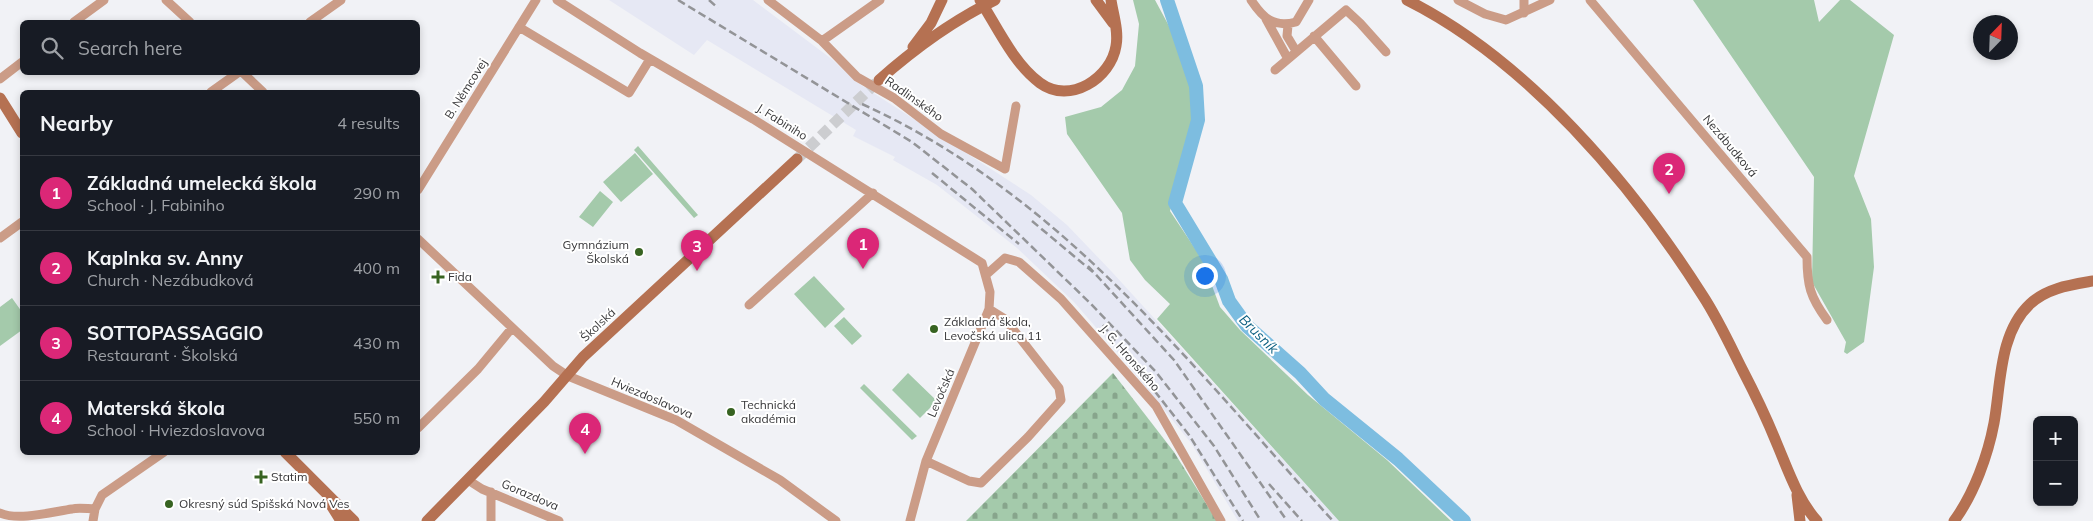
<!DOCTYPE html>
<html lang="en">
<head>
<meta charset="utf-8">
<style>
  body { margin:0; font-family:Mulish,sans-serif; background:#20242c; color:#f1f3f6 }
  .controls { position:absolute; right:15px; bottom:15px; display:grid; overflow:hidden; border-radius:8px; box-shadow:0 2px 8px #0003 }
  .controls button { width:45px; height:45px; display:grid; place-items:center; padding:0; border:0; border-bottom:1px solid #363941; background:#171b24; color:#f1f3f6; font:25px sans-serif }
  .compass { position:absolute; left:1973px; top:15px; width:45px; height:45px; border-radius:50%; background:#171b24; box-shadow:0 2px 8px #0003; rotate:23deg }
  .you { position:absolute; left:1204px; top:275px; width:18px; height:18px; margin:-12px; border:4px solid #fff; border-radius:50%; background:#1a73e8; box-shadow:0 0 0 8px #1a73e833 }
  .badge { display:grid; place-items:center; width:32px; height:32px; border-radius:50%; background:#db2777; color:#fff; font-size:16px; font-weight:700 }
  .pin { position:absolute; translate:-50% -41px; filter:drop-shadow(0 1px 2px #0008) }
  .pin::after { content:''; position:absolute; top:26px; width:18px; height:15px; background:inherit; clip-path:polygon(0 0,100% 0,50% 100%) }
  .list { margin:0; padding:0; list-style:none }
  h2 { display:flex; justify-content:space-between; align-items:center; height:65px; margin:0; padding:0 20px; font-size:21px }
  h2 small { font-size:16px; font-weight:400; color:#9ea1a6 }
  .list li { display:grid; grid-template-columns:32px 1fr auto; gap:15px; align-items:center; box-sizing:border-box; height:75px; padding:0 20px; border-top:1px solid #363941 }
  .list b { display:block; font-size:19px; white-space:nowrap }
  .list p { margin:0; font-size:16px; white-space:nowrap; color:#9ea1a6 }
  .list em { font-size:16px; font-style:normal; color:#9ea1a6 }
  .icon { flex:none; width:28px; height:28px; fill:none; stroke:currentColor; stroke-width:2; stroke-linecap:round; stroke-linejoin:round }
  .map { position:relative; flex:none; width:2093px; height:521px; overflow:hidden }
  .search { position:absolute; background:#171b24; box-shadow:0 2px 8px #0003; left:20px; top:20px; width:400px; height:55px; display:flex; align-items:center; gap:12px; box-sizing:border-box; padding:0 18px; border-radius:8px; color:#9ea1a6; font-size:19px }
  .panel { position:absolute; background:#171b24; box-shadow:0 2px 8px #0003; left:20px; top:90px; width:400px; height:365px; border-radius:8px }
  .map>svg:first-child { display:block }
  .built { fill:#e6e8f4 }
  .green { fill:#a4caab }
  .cemetery { fill:url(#cemetery-stones) }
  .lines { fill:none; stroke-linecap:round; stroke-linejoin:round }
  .river { stroke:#7dbde0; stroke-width:14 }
  .secondary-tunnel { stroke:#cccdd0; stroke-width:11; stroke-dasharray:11 5.5; stroke-linecap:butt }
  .street { stroke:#cb9c87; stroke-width:9 }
  .secondary { stroke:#b57152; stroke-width:11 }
  .rail { stroke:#939497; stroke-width:2.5; stroke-dasharray:8 4; stroke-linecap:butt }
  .poi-dot { fill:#376321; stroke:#fff; stroke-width:2 }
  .labels { text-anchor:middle; stroke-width:4; stroke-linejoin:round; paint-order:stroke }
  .street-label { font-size:12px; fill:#38383a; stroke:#fff }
  .poi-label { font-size:12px; fill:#38383a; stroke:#fff; text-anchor:start }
  .water-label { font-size:14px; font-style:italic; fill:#0b5f80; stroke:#fff }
</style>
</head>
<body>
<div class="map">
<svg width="2093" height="521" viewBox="0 0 2093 521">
  <defs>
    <pattern id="cemetery-stones" width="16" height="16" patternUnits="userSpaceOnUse" patternTransform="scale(1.25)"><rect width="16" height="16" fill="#a4caab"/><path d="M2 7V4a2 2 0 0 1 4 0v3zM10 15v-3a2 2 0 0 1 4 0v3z" fill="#87a58c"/></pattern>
  </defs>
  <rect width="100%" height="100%" fill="#f1f2f6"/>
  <!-- built -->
  <path class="built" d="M609,0H753L833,60L855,81L1031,195L1067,225L1112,272L1339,521H1238L1191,443L1119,354L1074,302L1017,248L937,185L893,160L895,157L853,136L856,130L707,40L694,55Z"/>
  <!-- green -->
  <path class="green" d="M1133,0H1155L1176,39L1197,111L1170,211L1202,259L1220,307L1240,330L1308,395L1387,460L1451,521H1339L1157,319L1170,304L1145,280L1130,260L1122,213L1067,134L1065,117L1101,107L1122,90L1135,66L1139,24Z
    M1693,0H1814L1819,22L1840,0H1850L1894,35L1854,176L1871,219L1874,267L1864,342L1847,354L1844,352L1846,342L1812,282L1814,177Z
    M638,146L698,215L694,218L634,150Z
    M635,153L653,174L621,202L603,182Z
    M600,191L613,202L593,227L579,217Z
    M814,276L845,309L825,328L794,294Z
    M12,298L22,312V330L0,346V307Z
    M844,317L862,336L852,345L834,326Z
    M908,373L937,401L920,418L892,390Z
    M864,384L917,436L912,440L860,388Z"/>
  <!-- cemetery -->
  <path class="cemetery" d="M1113,373L1174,452L1217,521H966Z"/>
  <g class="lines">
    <!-- river -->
    <path class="river" d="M1167,0L1196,86L1198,120L1175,203L1221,279L1229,301L1247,326L1300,373L1324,399L1398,459L1464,521"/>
    <!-- secondary-tunnel -->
    <path class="secondary-tunnel" d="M797,159L879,80"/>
    <!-- street -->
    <path class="street" d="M166,0L190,22
      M557,0L640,53L753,119L982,263L990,292L989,309L926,461L910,521
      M768,0L822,41L857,77L894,98L941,134L1005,169L1016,106
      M1251,0C1263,18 1273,28 1296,22L1309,0
      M1458,0L1485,14L1506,20L1550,0
      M1590,0L1807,257C1807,285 1810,297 1827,320
      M1524,13V0
      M1266,19L1288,59
      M74,22L104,0
      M310,22L341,0
      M1288,25L1287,36L1296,51
      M519,27L629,93L650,59
      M1314,36L1356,86
      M822,41L880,0
      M1275,70L1346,10L1360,23L1386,52
      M242,72L263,92
      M0,79L22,62
      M211,92L239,72
      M418,190L536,0
      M0,238L22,222
      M418,239L553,366L568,376L676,420L780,480L836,521
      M987,274L1005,258L1019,262L1061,299L1156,406L1221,521
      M749,305L873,193
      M418,428L478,369L512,328
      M926,461L969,481L981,483L1028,437L1061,400L1059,388L1005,319L989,309
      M468,480L482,489L559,521
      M491,492V521
      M0,513C18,521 52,512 72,509C79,507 88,509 95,509
      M93,521L95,509L102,495L164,452"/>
    <!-- secondary -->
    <path class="secondary" d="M980,0C997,27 1014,64 1040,83C1070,105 1111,78 1116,46C1119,31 1113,14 1111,0
      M1096,0L1113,23
      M1407,0C1527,60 1632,184 1703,296C1718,319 1730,345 1742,369C1755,394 1767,419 1777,444C1788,470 1798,500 1817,521
      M913,47L931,23L942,0
      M879,80C914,49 952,21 995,0
      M0,98L22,133
      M285,452L354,521
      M1797,495L1800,521
      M331,505L341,521
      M427,521L544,402L583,357L797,159
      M1954,521C1974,494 1988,455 1994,423C2001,384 1999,333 2030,304C2047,288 2070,285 2093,281"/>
    <!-- rail -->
    <path class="rail" d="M678,0L912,142L972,189L1090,303L1156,372L1214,446L1261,521
      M709,0L718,8
      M862,104C1060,194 1190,364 1333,521
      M932,173L1019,244
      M1032,221L1093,272
      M1088,266L1174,360L1285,518
      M1103,325L1189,435L1243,521
      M1269,484L1302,521"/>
  </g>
  <!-- markers -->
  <g class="poi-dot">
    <circle cx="639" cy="252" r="5"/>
    <path d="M435.5 269.5h5v5h5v5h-5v5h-5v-5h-5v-5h5z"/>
    <circle cx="934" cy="329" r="5"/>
    <circle cx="731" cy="412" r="5"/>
    <path d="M258.5 469.5h5v5h5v5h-5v5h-5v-5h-5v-5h5z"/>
    <circle cx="169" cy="504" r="5"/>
  </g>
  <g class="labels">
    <!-- street labels -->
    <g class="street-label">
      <text transform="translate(466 89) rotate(-58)" y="4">B. Němcovej</text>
      <text transform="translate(914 99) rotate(35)" y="4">Radlinského</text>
      <text transform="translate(782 122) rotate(32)" y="4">J. Fabiniho</text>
      <text transform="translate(1730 146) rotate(50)" y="4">Nezábudková</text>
      <text transform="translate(598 325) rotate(-43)" y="4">Školská</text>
      <text transform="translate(1130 358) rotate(49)" y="4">J. C. Hronského</text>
      <text transform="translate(941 393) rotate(-67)" y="4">Levočská</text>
      <text transform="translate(652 398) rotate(23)" y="4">Hviezdoslavova</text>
      <text transform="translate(530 495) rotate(23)" y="4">Gorazdova</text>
    </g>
    <!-- poi labels -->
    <g class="poi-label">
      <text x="629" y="249" text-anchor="end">Gymnázium<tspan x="629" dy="14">Školská</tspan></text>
      <text x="448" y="281">Fida</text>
      <text x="944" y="326">Základná škola,<tspan x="944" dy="14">Levočská ulica 11</tspan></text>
      <text x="741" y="409">Technická<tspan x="741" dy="14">akadémia</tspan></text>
      <text x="271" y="481">Statim</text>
      <text x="179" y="508">Okresný súd Spišská Nová Ves</text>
    </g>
    <!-- water labels -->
    <g class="water-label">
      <text transform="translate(1259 334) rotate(45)" y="5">Brusník</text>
    </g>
  </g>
</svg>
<div class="controls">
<button>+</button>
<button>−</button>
</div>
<svg class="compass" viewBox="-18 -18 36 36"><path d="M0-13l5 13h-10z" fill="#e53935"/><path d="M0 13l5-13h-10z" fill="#9ea1a6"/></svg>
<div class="you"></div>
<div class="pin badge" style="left:863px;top:269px">1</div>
<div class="pin badge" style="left:1669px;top:194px">2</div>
<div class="pin badge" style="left:697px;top:271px">3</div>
<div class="pin badge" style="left:585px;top:454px">4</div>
<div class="search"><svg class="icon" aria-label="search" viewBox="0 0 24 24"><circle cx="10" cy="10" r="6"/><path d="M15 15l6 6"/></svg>Search here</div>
<section class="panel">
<h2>Nearby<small>4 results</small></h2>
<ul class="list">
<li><span class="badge">1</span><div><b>Základná umelecká škola</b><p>School · J. Fabiniho</p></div><em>290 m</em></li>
<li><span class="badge">2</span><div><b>Kaplnka sv. Anny</b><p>Church · Nezábudková</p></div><em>400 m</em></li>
<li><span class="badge">3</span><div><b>SOTTOPASSAGGIO</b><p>Restaurant · Školská</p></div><em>430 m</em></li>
<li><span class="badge">4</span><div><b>Materská škola</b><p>School · Hviezdoslavova</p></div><em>550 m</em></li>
</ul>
</section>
</div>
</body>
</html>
